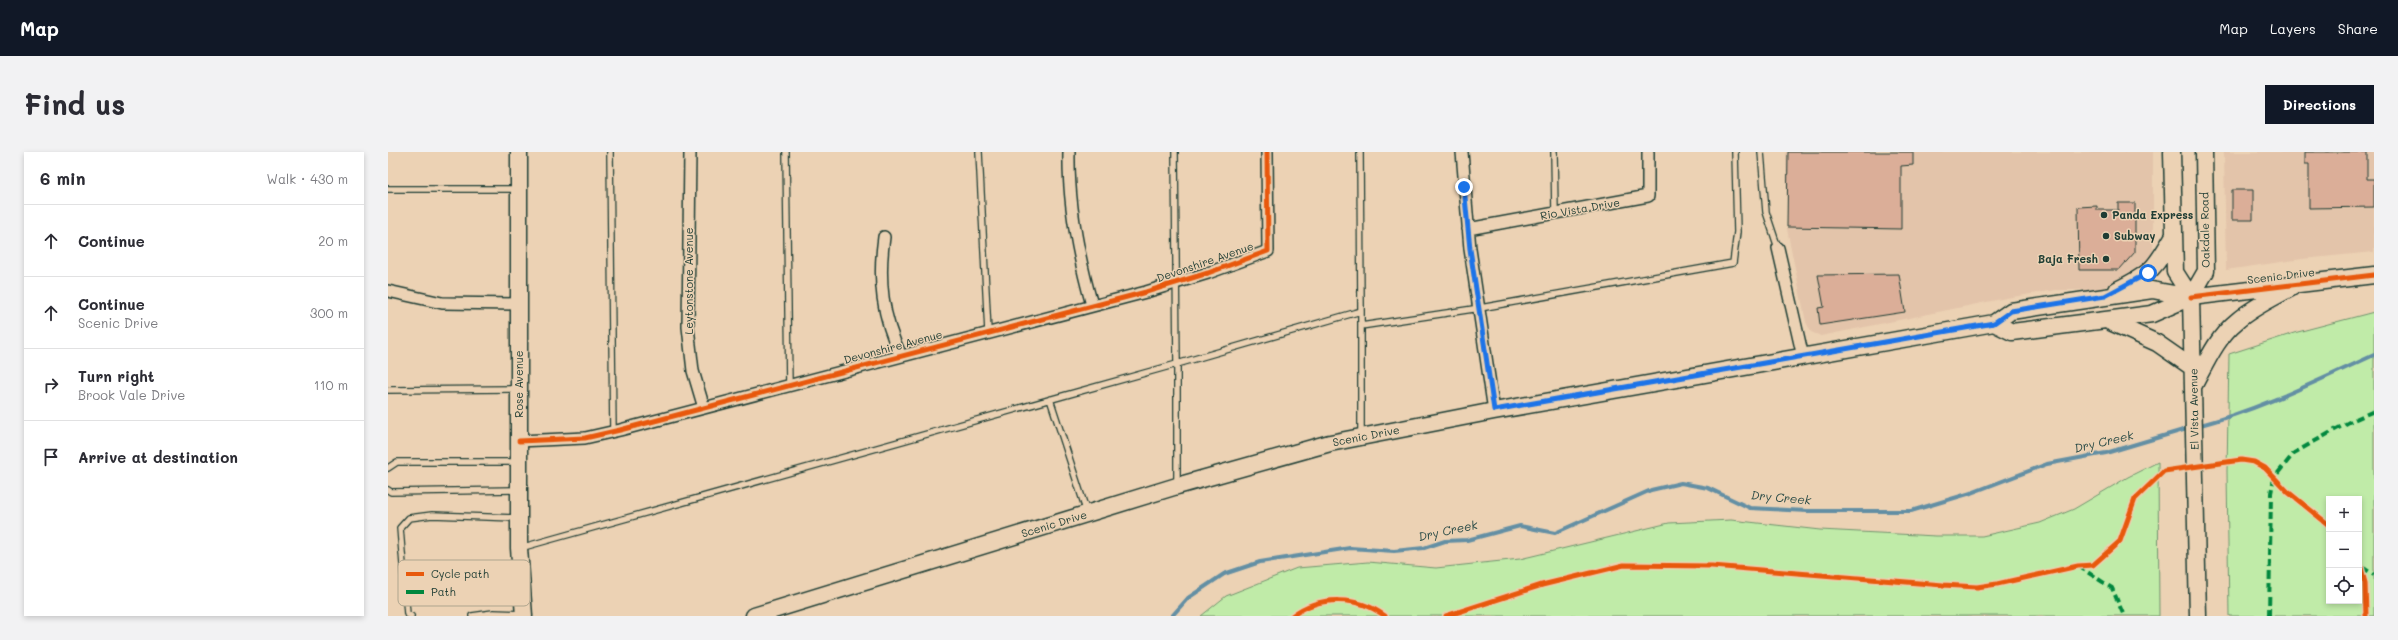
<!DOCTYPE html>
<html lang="en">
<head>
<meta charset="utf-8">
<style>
  body { margin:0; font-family:Mali,sans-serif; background:#f2f2f3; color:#2b2b33 }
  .controls { position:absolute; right:12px; bottom:12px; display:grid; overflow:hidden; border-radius:0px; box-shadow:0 2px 6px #0003 }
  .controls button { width:36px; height:36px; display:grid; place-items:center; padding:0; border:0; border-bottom:1px solid #e1e1e2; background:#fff; color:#2b2b33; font:20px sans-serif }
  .stop { position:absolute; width:12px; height:12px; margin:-9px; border:3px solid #1a73e8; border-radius:50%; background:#fff }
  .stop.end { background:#1a73e8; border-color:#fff; box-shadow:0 1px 4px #0008 }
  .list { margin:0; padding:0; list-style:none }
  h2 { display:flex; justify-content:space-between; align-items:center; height:52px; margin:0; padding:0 16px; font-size:17px }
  h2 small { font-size:13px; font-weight:400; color:#7c7c81 }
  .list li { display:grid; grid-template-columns:26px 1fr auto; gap:12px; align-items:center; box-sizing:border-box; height:72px; padding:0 16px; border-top:1px solid #e1e1e2 }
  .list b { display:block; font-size:15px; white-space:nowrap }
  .list p { margin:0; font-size:13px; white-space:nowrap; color:#7c7c81 }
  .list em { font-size:13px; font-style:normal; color:#7c7c81 }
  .icon { flex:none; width:22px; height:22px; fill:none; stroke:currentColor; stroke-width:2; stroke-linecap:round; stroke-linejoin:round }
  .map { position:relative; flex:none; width:1986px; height:464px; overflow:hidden; border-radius:0px }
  header { display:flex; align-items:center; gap:24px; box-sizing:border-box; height:56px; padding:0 20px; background:#111827; color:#fff }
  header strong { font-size:19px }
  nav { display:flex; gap:22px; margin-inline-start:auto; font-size:14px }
  .intro { display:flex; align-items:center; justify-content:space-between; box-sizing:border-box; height:96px; padding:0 24px }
  h1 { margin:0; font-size:28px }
  .button { padding:10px 18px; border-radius:0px; background:#111827; color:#fff; font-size:14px; font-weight:700 }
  main { display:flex; gap:24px; padding:0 24px }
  aside { flex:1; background:#fff; border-radius:0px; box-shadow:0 2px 6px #0003 }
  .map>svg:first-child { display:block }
  .built { fill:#e3c4aa }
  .green { fill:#c0eba8; stroke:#70946e; fill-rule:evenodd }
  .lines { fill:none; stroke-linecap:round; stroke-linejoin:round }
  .stream { stroke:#638fa4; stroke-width:4 }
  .building { fill:#dbae98; stroke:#1f3d34 }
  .lane-casing { stroke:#1f3d34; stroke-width:8 }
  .street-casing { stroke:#1f3d34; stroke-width:14 }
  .secondary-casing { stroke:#1f3d34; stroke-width:19 }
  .lane { stroke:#ecd2b4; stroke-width:5.5 }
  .street { stroke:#ecd2b4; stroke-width:11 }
  .secondary { stroke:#ecd2b4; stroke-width:16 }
  .quiet { stroke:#00873e; stroke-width:4; stroke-dasharray:8 4; stroke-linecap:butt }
  .cycleway-casing { stroke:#ecd2b4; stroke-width:8 }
  .cycleway { stroke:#e8590c; stroke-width:5 }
  .route { stroke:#1a73e8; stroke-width:5 }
  .poi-dot { fill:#1f3d34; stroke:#ecd2b4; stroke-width:1.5 }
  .labels { text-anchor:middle; stroke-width:3; stroke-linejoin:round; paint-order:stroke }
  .street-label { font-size:11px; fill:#1f3d34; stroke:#ecd2b4 }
  .poi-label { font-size:11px; font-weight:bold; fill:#1f3d34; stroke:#ecd2b4; text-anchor:start }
  .water-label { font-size:12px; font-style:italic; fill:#2a4b47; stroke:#ecd2b4 }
  .key { fill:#ecd2b4; stroke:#aea58e; stroke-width:1 }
  .key-label { font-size:11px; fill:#1f3d34 }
</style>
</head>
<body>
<header>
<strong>Map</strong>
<nav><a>Map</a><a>Layers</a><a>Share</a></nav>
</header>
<div class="intro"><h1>Find us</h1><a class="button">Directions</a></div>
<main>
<aside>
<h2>6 min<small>Walk · 430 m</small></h2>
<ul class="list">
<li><svg class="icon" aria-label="ahead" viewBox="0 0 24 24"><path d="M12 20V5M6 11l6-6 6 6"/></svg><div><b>Continue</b></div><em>20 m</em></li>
<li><svg class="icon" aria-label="ahead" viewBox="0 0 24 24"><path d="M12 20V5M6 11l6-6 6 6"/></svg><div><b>Continue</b><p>Scenic Drive</p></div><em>300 m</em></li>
<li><svg class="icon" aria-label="right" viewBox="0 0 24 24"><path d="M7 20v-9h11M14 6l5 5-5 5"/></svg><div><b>Turn right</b><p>Brook Vale Drive</p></div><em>110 m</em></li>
<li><svg class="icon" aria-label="arrive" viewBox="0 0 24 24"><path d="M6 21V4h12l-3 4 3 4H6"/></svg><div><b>Arrive at destination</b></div></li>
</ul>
</aside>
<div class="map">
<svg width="1986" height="464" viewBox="0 0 1986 464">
  <rect width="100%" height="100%" fill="#ecd2b4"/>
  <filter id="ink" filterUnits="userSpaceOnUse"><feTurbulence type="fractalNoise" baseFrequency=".025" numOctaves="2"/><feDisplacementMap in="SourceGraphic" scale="8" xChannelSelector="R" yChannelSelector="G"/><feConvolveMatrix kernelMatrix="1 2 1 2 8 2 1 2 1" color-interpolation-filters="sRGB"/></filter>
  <g filter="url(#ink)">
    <!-- built -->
    <path class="built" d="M1398,0H1765V104L1754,119L1737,129L1706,138H1668L1618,146L1433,184L1423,180L1418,170L1399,77Z
      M1836,0H1986V100L1914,107L1838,118Z"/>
    <!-- green -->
    <path class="green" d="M1986,160V464H1841L1839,319L1841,202L1906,181ZM1941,347H1971V449H1941Z
      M1770,310L1771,464H813L838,444L909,416L980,410L1048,416L1132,407L1281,371L1343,368L1432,378L1548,384H1594L1652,371L1686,357L1740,325Z"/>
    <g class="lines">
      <!-- stream -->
      <path class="stream" d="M1809,274C1871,258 1927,230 1986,203
        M784,464L800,446L836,422L872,410L962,396L1006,399L1036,396L1057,389L1079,388L1132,374L1167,381L1263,338L1293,331L1320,336L1362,356L1419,359H1523L1583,341L1659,312L1718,301L1802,276"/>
    </g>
    <!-- building -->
    <path class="building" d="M1400,0H1525V13L1513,14V77L1399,75Z
      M1917,0H1979V27H1986V55L1921,56V12H1917Z
      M1844,38H1865V68H1844Z
      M1730,51H1747V100L1731,118H1691L1690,55L1709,54V58H1730Z
      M1511,122L1517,160L1432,173L1430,156L1436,155L1430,123Z"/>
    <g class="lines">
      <defs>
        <path id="lane" d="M222,0L225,280
          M398,0L401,234
          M591,0L600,180
          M972,0L973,159
          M1166,0L1167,61
          M1373,0L1378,60L1390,96
          M0,37H130
          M973,174L1092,156L1345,111L1349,80L1347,0
          M0,238L129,237
          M662,247L699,361
          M0,316L9,310H129
          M789,332V212L973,159V283
          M0,338L3,340L129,338
          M132,396L789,212L787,0
          M23,464L19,462L12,376L21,366L44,363L129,366
          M84,464L105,461L135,462"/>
        <path id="street" d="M302,0L300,175L305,219L316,256
          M681,0C680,52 690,103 704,153
          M1074,0L1082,97L1106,259
          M1080,77L1260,44V0
          M496,85C490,128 494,165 513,204
          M1390,96L1415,205
          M0,139L54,151L131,152
          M131,289L197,286L232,278L758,140L820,121L880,99L879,0"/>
        <path id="secondary" d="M131,0V396L136,464
          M1784,0L1787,120L1803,145
          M1729,138C1764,121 1767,116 1786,83
          M1803,145L1810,464
          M1803,145L1818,119L1816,0
          M1718,168L1769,191L1805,216
          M1606,171L1624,180L1764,162L1803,145L1986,123
          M1806,233C1818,211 1829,185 1849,169C1865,155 1885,146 1903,136
          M366,464L789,334L942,291L1106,259L1606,171L1623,159L1764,138L1803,145"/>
      </defs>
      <!-- lane casing -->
      <use href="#lane" class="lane-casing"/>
      <!-- street casing -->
      <use href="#street" class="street-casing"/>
      <!-- secondary casing -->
      <use href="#secondary" class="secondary-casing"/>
      <!-- lane -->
      <use href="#lane" class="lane"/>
      <!-- street -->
      <use href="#street" class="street"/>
      <!-- secondary -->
      <use href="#secondary" class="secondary"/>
      <!-- quiet -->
      <path class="quiet" d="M1690,414L1724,436L1736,464
        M1974,415L1986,423
        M1881,464L1883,341L1886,326L1906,301L1961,270L1986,259"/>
      <defs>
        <path id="cycleway" d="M1803,145L1986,123
          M131,289L197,286L232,278L758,140L820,121L880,99L879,0
          M1971,409L1977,431L1978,464
          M904,464C931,443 970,444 997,464
          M1058,464L1154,433L1236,413L1324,414L1555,433L1589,435L1609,432L1690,414L1705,413L1732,389L1747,347L1776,319L1853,308L1866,310L1877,316L1900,340L1941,373"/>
      </defs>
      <!-- cycleway casing -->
      <use href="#cycleway" class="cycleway-casing"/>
      <!-- cycleway -->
      <use href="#cycleway" class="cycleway"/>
    </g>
  </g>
  <g class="lines" filter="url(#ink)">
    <!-- route -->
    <path class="route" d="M1076,35L1082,97L1106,258L1606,171L1623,159L1717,144L1760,121"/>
  </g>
  <!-- markers -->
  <g class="poi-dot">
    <circle cx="1716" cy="63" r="4"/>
    <circle cx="1718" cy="84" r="4"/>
    <circle cx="1718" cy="107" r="4"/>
  </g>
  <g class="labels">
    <!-- street labels -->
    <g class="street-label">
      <text transform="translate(1192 57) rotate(-10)" y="4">Rio Vista Drive</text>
      <text transform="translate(1817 78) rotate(-91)" y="4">Oakdale Road</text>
      <text transform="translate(817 110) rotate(-19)" y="4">Devonshire Avenue</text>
      <text transform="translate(1893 124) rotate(-7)" y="4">Scenic Drive</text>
      <text transform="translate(301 129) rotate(-90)" y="4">Leytonstone Avenue</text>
      <text transform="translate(505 195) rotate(-15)" y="4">Devonshire Avenue</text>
      <text transform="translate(131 232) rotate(-90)" y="4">Rose Avenue</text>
      <text transform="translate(1806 257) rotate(-91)" y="4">El Vista Avenue</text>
      <text transform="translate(978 284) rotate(-11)" y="4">Scenic Drive</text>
      <text transform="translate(666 372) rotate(-17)" y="4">Scenic Drive</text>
    </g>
    <!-- poi labels -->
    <g class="poi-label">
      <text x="1724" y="67">Panda Express</text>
      <text x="1726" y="88">Subway</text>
      <text x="1710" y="111" text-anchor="end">Baja Fresh</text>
    </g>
    <!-- water labels -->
    <g class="water-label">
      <text transform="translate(1716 290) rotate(-13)" y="4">Dry Creek</text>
      <text transform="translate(1393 346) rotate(5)" y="4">Dry Creek</text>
      <text transform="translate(1060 379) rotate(-12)" y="4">Dry Creek</text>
    </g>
  </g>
  <!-- legend -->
  <rect x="10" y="408" width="132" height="46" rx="6" class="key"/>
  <rect x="18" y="420" width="18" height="4" fill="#e8590c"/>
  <rect x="18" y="438" width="18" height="4" fill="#00873e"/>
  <g class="key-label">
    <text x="43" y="426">Cycle path</text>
    <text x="43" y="444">Path</text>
  </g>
</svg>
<div class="controls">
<button>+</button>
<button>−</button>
<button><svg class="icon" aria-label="locate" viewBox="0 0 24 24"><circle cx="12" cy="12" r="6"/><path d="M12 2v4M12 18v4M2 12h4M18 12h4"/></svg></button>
</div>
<div class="stop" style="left:1760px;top:121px"></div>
<div class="stop end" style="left:1076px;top:35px"></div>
</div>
</main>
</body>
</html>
